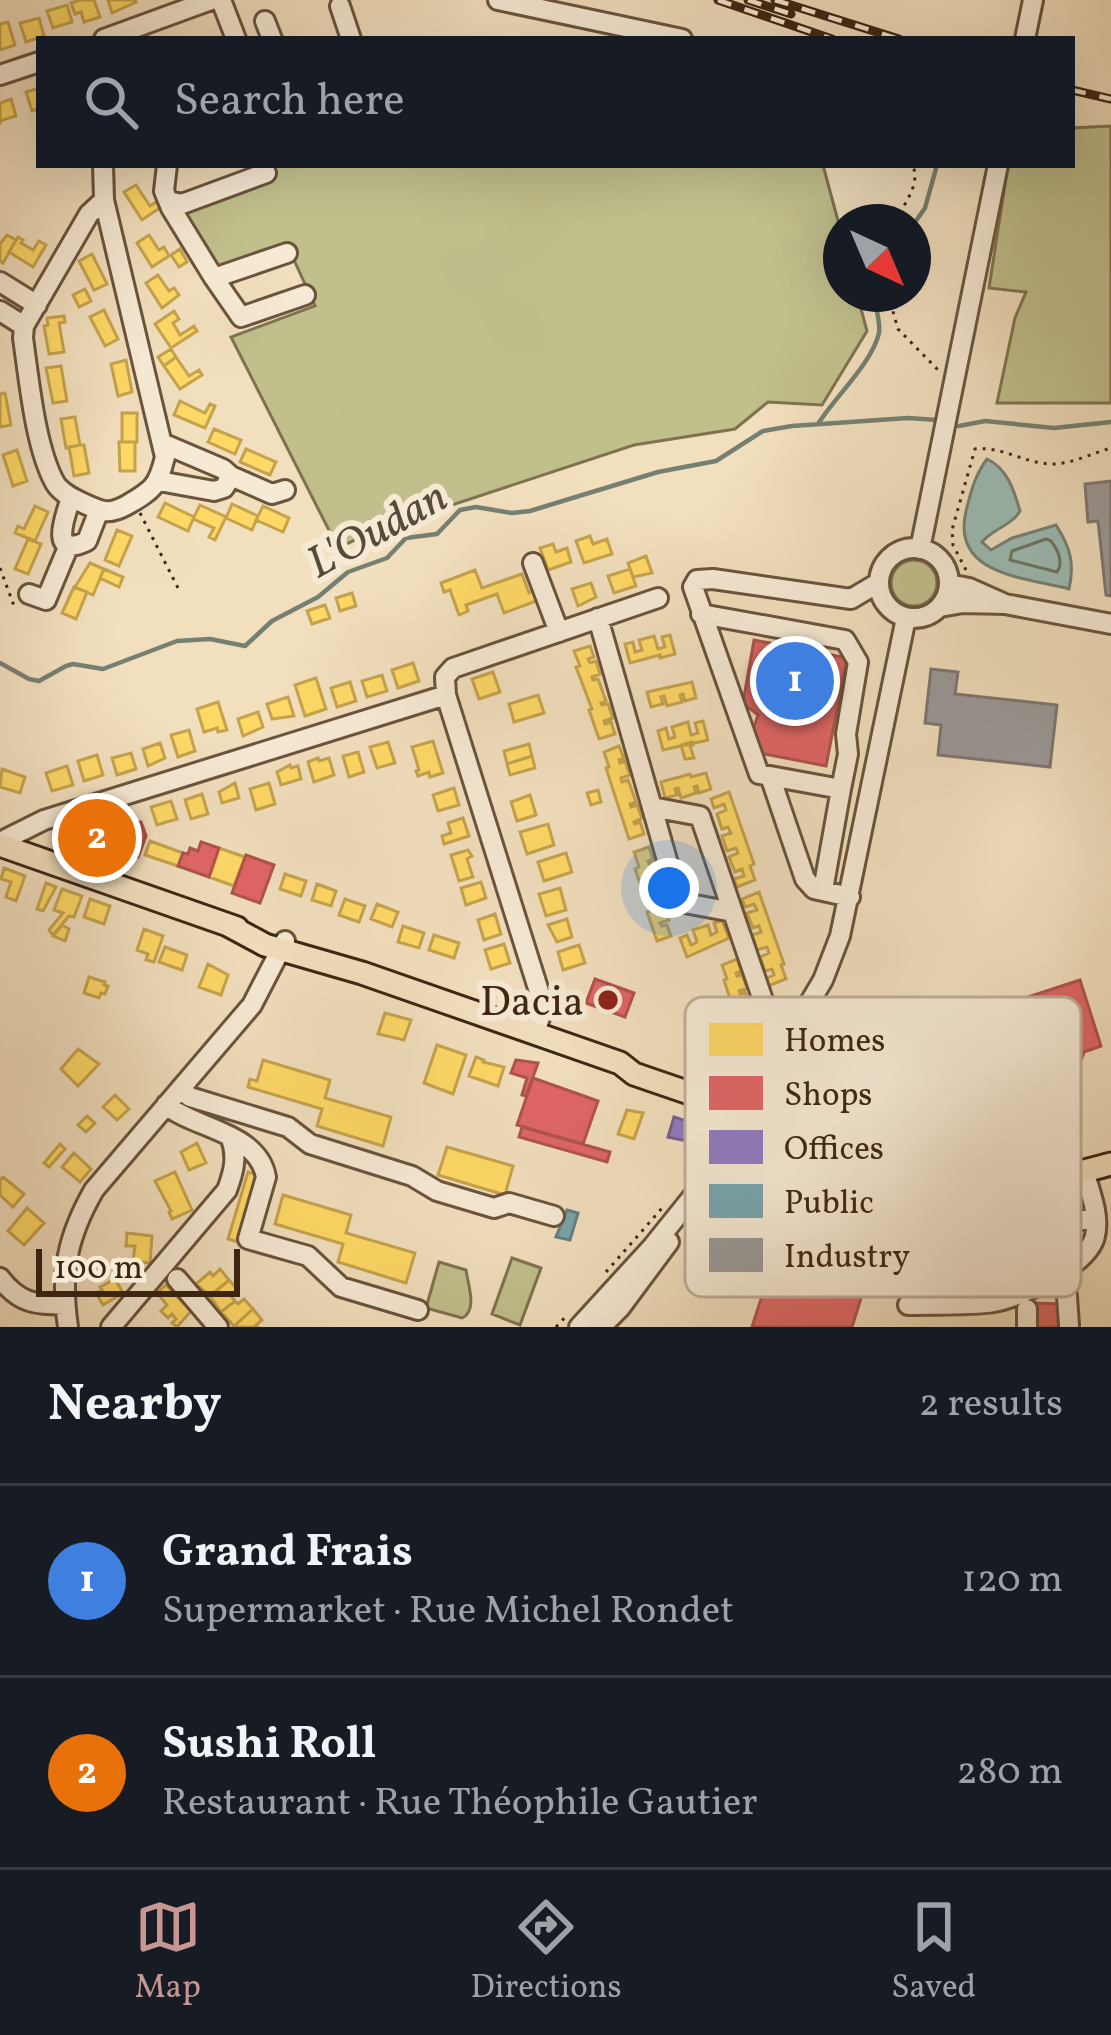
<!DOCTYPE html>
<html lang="en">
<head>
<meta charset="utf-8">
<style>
  body { margin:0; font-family:Vollkorn,serif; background:#242831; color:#f1f3f6 }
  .compass { position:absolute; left:823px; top:204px; width:108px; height:108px; border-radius:50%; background:#171b24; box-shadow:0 12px 48px #0002; rotate:136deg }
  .scale { position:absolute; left:36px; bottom:30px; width:204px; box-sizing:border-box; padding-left:12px; border:6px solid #3d2611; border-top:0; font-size:33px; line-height:42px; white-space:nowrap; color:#3d2611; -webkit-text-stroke:9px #f7ead5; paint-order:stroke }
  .you { position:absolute; left:669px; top:888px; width:42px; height:42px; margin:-30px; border:9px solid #fff; border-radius:50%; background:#1a73e8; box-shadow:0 0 0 18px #1a73e833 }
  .badge { display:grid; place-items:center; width:78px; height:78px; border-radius:50%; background:#c59692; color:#fff; font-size:39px; font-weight:700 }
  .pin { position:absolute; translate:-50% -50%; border:6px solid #fff; box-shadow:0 3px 12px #0006 }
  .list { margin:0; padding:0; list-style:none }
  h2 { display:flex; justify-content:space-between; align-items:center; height:156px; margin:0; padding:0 48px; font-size:51px }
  h2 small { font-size:39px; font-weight:400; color:#9ea1a6 }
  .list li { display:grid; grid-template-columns:78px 1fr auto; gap:36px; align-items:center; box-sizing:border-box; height:192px; padding:0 48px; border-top:3px solid #363941 }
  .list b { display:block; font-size:45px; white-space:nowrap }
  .list p { margin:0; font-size:39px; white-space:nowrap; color:#9ea1a6 }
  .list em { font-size:39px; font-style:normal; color:#9ea1a6 }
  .icon { flex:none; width:66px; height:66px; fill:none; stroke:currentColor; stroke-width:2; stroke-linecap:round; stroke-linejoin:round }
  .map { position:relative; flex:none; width:1111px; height:1327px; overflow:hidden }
  .search { position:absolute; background:#171b24; box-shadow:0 12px 48px #0002; left:36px; right:36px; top:36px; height:132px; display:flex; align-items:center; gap:30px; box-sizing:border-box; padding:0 42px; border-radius:0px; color:#9ea1a6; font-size:45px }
  .sheet { height:540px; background:#171b24 }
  nav { display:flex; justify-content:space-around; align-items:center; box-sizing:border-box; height:168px; border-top:3px solid #363941; background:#171b24; font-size:33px; color:#9ea1a6 }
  nav a { display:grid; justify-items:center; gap:6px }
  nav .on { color:#c59692 }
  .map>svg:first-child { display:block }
  .green { fill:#c1c08d; stroke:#7f734f; stroke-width:3 }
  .water { fill:#9bbcb5; stroke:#758073; stroke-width:3 }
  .homes { fill:#ffd966; stroke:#c5a34c; stroke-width:3 }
  .shops { fill:#e06666; stroke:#af534c; stroke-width:3 }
  .offices { fill:#8e7cc3; stroke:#76628e; stroke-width:3 }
  .public { fill:#76a5af; stroke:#657f80; stroke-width:3 }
  .industry { fill:#999; stroke:#7d7670; stroke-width:3 }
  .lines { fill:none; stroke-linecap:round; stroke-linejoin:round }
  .shore { stroke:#6c7163; stroke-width:3 }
  .stream { stroke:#758073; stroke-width:4.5 }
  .minor-casing { stroke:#6a543c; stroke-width:24 }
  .major-casing { stroke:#3d2611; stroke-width:27 }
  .path { stroke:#3d2611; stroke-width:3; stroke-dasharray:3 6; stroke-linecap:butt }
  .minor { stroke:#f7ead5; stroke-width:18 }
  .major { stroke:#f2dfbe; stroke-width:21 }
  .rail-casing { stroke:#3d2611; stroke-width:9 }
  .rail { stroke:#f7ead5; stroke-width:4.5; stroke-dasharray:14; stroke-linecap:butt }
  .poi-dot { fill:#8f2418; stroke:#f7ead5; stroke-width:4.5 }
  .labels { text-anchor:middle; stroke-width:12; stroke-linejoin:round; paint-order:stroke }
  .poi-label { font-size:42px; fill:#3d2611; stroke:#f7ead5; text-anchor:end }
  .water-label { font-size:45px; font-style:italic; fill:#544c3a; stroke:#f7ead5 }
  .key { fill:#f7ead5; stroke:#bfaf9a; stroke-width:3 }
  .key-label { font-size:33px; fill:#3d2611 }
</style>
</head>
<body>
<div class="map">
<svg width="1111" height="1327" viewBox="0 0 1111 1327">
  <rect width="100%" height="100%" fill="#f2dfbe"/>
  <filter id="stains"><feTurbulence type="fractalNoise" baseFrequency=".00167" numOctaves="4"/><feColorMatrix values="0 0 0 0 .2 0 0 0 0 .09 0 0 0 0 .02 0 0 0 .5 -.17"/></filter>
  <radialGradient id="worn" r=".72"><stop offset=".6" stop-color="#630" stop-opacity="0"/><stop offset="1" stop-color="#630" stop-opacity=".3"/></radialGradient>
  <!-- green -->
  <path class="green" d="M1111,126V403H997L1015,318L1026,292L989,288L1008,165H1072V128Z
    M269,165H823L841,232V294H857L867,331L822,405L768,402L735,429L634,445L376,530L338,548L231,337L315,306L289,249L218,273L181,209Z
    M891 583a23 23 0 1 1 46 0a23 23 0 1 1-46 0Z
    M512,1258L541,1268L520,1325L492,1314Z
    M439,1262L466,1270C468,1285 478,1311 462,1318L426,1308Z"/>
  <!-- water -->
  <path class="water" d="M987,459C1007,468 1014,490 1020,511C1012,525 993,529 982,542L991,550L1012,538L1056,525C1070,547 1075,563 1069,589C1024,577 951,575 966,511C971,491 975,475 987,459Z"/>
  <!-- homes -->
  <path class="homes" d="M80,0H94L100,17L84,22L81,12L75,14L71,3Z
    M108,0H135L136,2L112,13Z
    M67,5L72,22L53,28L47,11Z
    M39,18L44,36L26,42L20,23Z
    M8,22L15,45L0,50V24Z
    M39,88V108L32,111L26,92Z
    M11,99L16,116L2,120L0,123V103Z
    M136,185L150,206L159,200L161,207L142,220L124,192Z
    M7,235L16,240L3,263L0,261V244Z
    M149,235L159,250L164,247L169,256L152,267L137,243Z
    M18,237L23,240L21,243L33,250L39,241L46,245L33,267L9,252Z
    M180,249L187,262L179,267L171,255Z
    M92,254L107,284L94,290L79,261Z
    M158,275L169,291L174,288L179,295L162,308L146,283Z
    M85,289L91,301L79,307L73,295Z
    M104,310L118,339L105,346L90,317Z
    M174,311L179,319L173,323L180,335L194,326L197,331L171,348L155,324Z
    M64,316L65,322L59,323L64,352L49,354L44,326L48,325L47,318Z
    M171,349L176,357L164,366L158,357Z
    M176,357L189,376L199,370L202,375L180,389L164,366Z
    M126,360L132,392L118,396L111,364Z
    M61,366L67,401L53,403L46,368Z
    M5,393L11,425L0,427V394Z
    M180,401L205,413L210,404L215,406L205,428L174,415Z
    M122,413H137V442H122Z
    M75,417L80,445L66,448L61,419Z
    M214,429L241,440L235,454L208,442Z
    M119,442H135V471H120Z
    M80,445H84L89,473L74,476L69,447Z
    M246,449L276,462L270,475L240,462Z
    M17,450L27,481L13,486L3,455Z
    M165,503L194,517L188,531L158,517Z
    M232,504L258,516L252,530L226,518Z
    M200,505L226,517L215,540L209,537L214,528L193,519Z
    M35,506L48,512L35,541L15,533L18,526L24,529Z
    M263,506L289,518L283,532L256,520Z
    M117,530L132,536L119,566L105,560Z
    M590,536L593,544L607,539L612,554L584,563L576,541Z
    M28,539L41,544L28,574L15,569Z
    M553,544L556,552L567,548L571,562L548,570L540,548Z
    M646,556L652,573L633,577L628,563Z
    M90,563L104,569L93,595L75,587Z
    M104,569L123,577L119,587L100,578Z
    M630,569L636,586L614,593L608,576Z
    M475,570L482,588L522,574L529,593L535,590L539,600L504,613L497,594L466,605L468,611L459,615L450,590L444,592L441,583Z
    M591,583L596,597L578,606L572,589Z
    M74,587L87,592L76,619L62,613Z
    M352,593L356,606L340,611L336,598Z
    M325,605L330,618L312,624L307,611Z
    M670,635L675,654L660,658V655L630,663L625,644L633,642L635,652L642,650L639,640L654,636L658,649L665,647L662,637Z
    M590,646L594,657L588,659L590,663L596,661L600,674L592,677L593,680L598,679L606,701L601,703L602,705L608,704L613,718L604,721L605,724L611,722L615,734L599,739L589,710L592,709L576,667L580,666L574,651Z
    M413,663L419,681L398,688L392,670Z
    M493,672L500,692L479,699L472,679Z
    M382,675L387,691L367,697L362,681Z
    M316,678L326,709L305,716L295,685Z
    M350,682L356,701L337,707L331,688Z
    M692,682L696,698L685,701L683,694L680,695L682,702L667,706L664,696L661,697L663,704L651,707L647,692Z
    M538,695L544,713L514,722L509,704Z
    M288,697L294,716L272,719L267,704Z
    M218,702L227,730L218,732L217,728L204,732L197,709Z
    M258,712L263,727L243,736L238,719Z
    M703,721L708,740L663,750L658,731L666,728L669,739L675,737L672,727L688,722L691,735L698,733L695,723Z
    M189,730L195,751L178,757L171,735Z
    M433,741L443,773L430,777L429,772L418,776L416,771L419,770L412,747Z
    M388,742L395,763L377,768L370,747Z
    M692,742L693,745L690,746L694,758L685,759L681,745Z
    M160,743L165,758L148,766L143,749Z
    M529,744L532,756L507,764L504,751Z
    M619,746L624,758L619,760L620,763L625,761L630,775L621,778L622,782L628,780L636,802L630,804L631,807L637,805L642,818L634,822L635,824L640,822L644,834L629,839L606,768L609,767L604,752Z
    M358,752L364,772L349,777L343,756Z
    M131,753L136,769L117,775L112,758Z
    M97,755L103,775L84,781L78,761Z
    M532,756L535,768L510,775L507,764Z
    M318,758L319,761L329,758L334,775L314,782L308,762Z
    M290,765L291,768L298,766L301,779L281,785L277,772Z
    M67,766L73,785L52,791L46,773Z
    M2,769L25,777L20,793L0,787Z
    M706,773L711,789L699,793L697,786L694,787L696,793L681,798L678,788L675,789L677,795L665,798L661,782L690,774L691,777Z
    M235,783L239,798L222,803L219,792Z
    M269,783L275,804L256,810L250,789Z
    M454,788L459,805L438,811L433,795Z
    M598,790L601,802L591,805L587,793Z
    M729,792L754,864L750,866L755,880L737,887L734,879L744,876L742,869L735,872L729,857L738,853L736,848L727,851L722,836L731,833L728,827L722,829L717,814L726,810L724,804L714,808L711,799Z
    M202,794L208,814L191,819L185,800Z
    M530,795L536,815L517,821L511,802Z
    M171,801L177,819L157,825L151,807Z
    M463,818L469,836L444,844L442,836L451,833L448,823Z
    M548,824L554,845L527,854L520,832Z
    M150,841L183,853L178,866L145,855Z
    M649,847L653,859L648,861L649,864L654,861L659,876L649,880L650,882L655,881L663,903L658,904L659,908L664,906L669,920L660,923L662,926L667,925L671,936L657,941L647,912L650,911L635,869L639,867L634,852Z
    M219,848L245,857L234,886L209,877Z
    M468,850L472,856L467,859L473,877L459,881L451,855Z
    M566,853L572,872L544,881L538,862Z
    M4,868L25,876L16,901L6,897L11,882L1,879Z
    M285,874L306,881L301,896L280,889Z
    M481,882L486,898L466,905L461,888Z
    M46,883L56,887L43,911L37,909Z
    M317,884L336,891L331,906L312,900Z
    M560,888L566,910L546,916L539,894Z
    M62,889L82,896L74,917L69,916L53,935L49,930L63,913L54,910Z
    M759,892L784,964L781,965L786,979L768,986L765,979L774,975L772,969L765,971L760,957L769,953L767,947L757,950L752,935L761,932L759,926L753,928L747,913L757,910L754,904L745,907L742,899Z
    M90,899L110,906L104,924L84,917Z
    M345,899L365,906L359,922L339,915Z
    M377,904L398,912L392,927L371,919Z
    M495,914L501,934L484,940L478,920Z
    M567,919L572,937L557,942L548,925Z
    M722,920L729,938L687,957L680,938L687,935L691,945L697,942L693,930L708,925L711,935L717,932L714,923Z
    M62,925L69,929L65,941L53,936Z
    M403,926L424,933L419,948L398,942Z
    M144,929L163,936L154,962L146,960L148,954L137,950Z
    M434,935L459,943L454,958L429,950Z
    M504,944L510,963L491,969L485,950Z
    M579,945L585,963L563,970L558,952Z
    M165,947L187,955L182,970L159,962Z
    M737,959L741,971L736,973L737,976L742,974L747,988L739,991L740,994L745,992L753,1014L748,1016L749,1019L754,1017L757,1025L738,1032L736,1024L738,1023L724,980L727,979L722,965Z
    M208,964L228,975L221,995L199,987Z
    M89,977L105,982L104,985L108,986L105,994L101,993L99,998L84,993Z
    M385,1013L411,1020L404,1040L378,1034Z
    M437,1045L466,1055L453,1094L424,1083Z
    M78,1049L99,1064L78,1086L61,1069Z
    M476,1057L484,1060L483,1062L504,1067L498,1086L469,1076Z
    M263,1060L330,1080L325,1098L391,1117L383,1146L317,1126L322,1109L248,1087L250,1079L257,1081Z
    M115,1095L129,1109L117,1120L103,1107Z
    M627,1110L643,1113L634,1139L618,1134Z
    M87,1116L95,1123L86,1132L78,1125Z
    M197,1143L206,1163L189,1170L181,1152Z
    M60,1144L65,1149L49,1167L44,1163Z
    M447,1147L513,1166L505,1195L438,1175Z
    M74,1153L91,1169L80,1182L62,1167Z
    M175,1172L192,1210L172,1219L169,1212L171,1211L155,1181Z
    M248,1172L258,1175L238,1242L228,1239Z
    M3,1177L24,1194L13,1207L0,1195V1180Z
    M283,1195L351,1215L346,1233L415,1253L406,1283L338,1262L343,1244L275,1224Z
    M27,1208L44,1223L24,1245L8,1231Z
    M127,1233L152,1236L150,1263L133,1261L135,1246H126Z
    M220,1269L229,1280L210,1296L196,1284L210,1272L213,1276Z
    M115,1279L123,1293L103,1305L96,1293L102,1290L100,1287Z
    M229,1280L238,1290L231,1296L235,1301L221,1312L210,1296Z
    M166,1285L191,1311L177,1327L172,1323L176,1319L172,1314L168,1318L161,1311L167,1305L157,1293Z
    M244,1299L253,1309L234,1326L221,1312L235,1301L238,1304Z
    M253,1309L262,1320L256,1325L258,1327H233Z"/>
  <!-- shops -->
  <path class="shops" d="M754,640L847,658L826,766L760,753L752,733L758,715L743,703Z
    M120,821L141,822L146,836L138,857L93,842L99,823L117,829Z
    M201,842L219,848L209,877L178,866L183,853L188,854L190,848L198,851Z
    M246,855L274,865L260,903L232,893Z
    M595,979L634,993L625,1017L586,1003Z
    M1080,980L1101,1046L1084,1052L1079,1066L1048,1073L1040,1065L1038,1057L1040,1056L1022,999Z
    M516,1060L538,1063L526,1096L522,1095L527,1078L511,1073Z
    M533,1078L598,1101L583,1144L517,1125Z
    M522,1127L610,1152L607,1162L519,1137Z
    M786,1221L876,1250L852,1327H752Z
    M1034,1303L1061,1304L1064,1327H1034Z"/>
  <!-- offices -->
  <path class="offices" d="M674,1117L686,1121L690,1133L687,1141L668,1137Z"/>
  <!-- public -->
  <path class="public" d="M567,1210L578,1213L570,1240L556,1237Z"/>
  <!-- industry -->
  <path class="industry" d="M1111,481V596L1106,595L1098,521L1088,522L1085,484Z
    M931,669L958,672L955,694L1057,705L1050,767L938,755L941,725L925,723Z"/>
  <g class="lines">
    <!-- shore -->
    <path class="shore" d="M1046,539L1051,541C1057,549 1064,562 1057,572L1010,560L1012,551Z"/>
    <!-- stream -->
    <path class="stream" d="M913,225L925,208L937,165
      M818,424C835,397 872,363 879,333C881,322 875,305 873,294
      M959,426L985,421L1054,428L1111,422
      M0,663L29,679L39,681L66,666L73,664L103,669L177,641L210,639L245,646L272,621L318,597L348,572L387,558L406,538L437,534L460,510L476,507L512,513L530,511L658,472L716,461L763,431L792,426L908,418L937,420"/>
    <defs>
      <path id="minor" d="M221,0L236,39
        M498,0L682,39
        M340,6L351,39
        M265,21L272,39
        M104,39L211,0
        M1025,39L1033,0
        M0,75L39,62
        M103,165L104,200L165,457C158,486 153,490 127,505C109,515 103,512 85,504C74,499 61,493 55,483C35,447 29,379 23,338L24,326L89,214L104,200
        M167,165L164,191L171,208L214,278
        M168,201L182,204L266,173
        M287,253L214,278L241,317L305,295
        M0,282L37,305
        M0,311L24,326
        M231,476L272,494L285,490
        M159,481L214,491L224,488L231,476L223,469L162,443
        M71,498C65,516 48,560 87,541L99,510
        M879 583a35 35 0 1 1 70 0a35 35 0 1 1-70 0Z
        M920,549L998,165
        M533,563L559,632
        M29,594L46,600L69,545
        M1005,604L1111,624
        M940,607L963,603L1005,604L969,588L949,584
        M701,614L845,640L858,662L846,734L848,754L841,789
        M598,618L679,902L733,912
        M446,695L445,677L453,668L658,598
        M770,776L841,789L823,890
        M652,807L700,816L767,1012L794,1029
        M0,842L44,820L446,695L542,1001V1012L535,1032
        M850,897L814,889L805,879L770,776L759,774L693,587L697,580L713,579L851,599L878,583
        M748,1083L782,1035L794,1029
        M180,1089L190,1097L288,1127L310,1144L412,1176L437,1191L494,1208L509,1203L554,1216
        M777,1094L779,1075L794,1029L823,980L840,936L906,618
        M166,1105C195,1129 258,1132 266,1177L248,1239L308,1256L341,1287L418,1310
        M1022,1131L1025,1180
        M721,1178L755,1137
        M984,1212L1022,1209L1063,1220H1096
        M1061,1272L1066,1283L1069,1325
        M0,1278C20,1304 35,1304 65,1305
        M177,1279L218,1327
        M908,1305C936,1304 967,1306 994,1302C1021,1297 1089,1265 1095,1236C1100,1215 1090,1192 1084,1171
        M1027,1309V1327
        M68,1327C60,1273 67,1237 94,1190L252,1005L285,941
        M111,1327L227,1190C234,1171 238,1156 230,1136
        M579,1327L653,1246L714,1170L722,1155L730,1123
        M601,1327L620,1308L669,1242"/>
      <path id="major" d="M0,845L237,928
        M228,925L265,945L362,973L620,1063L634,1074L704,1098L728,1116
        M727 1110a27 27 0 1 1 54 0a27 27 0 1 1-54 0Z
        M781,1103L808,1118L838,1129
        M771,1132L804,1133L823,1137L926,1175L953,1182L1062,1177L1111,1164"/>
    </defs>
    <!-- minor casing -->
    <use href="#minor" class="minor-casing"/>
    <!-- major casing -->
    <use href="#major" class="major-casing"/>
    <!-- path -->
    <path class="path" d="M902,222L900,213C909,196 919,184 913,165
      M913,232L923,243V250L913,262
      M888,294L898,329L940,372
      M140,513L180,592
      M0,568L14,606
      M966,570L953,545L952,530L975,449C1003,446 1025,464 1053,464C1071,464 1093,453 1111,448
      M606,1272L663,1207
      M556,1327L567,1315"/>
    <!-- minor -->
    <use href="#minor" class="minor"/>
    <!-- major -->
    <use href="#major" class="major"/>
    <defs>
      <path id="rail" d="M718,0L832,39
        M748,0L791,14
        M775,0L899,39
        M1072,90L1111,99"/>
    </defs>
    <!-- rail casing -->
    <use href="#rail" class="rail-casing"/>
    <!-- rail -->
    <use href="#rail" class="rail"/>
  </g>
  <!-- markers -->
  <circle class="poi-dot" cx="608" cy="1000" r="12"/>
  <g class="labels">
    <!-- poi labels -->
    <g class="poi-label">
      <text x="584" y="1015">Dacia</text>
    </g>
    <!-- water labels -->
    <g class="water-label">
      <text transform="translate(376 528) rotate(-29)" y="16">L'Oudan</text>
    </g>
  </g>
  <!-- legend -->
  <rect x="685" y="997" width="396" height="300" rx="18" class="key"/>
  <rect x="709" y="1023" width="54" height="33" fill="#ffd966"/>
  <rect x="709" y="1076" width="54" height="34" fill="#e06666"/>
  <rect x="709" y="1130" width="54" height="34" fill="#8e7cc3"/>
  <rect x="709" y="1184" width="54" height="34" fill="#76a5af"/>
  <rect x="709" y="1238" width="54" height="34" fill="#999"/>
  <g class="key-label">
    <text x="784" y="1051">Homes</text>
    <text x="784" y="1105">Shops</text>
    <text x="784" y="1159">Offices</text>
    <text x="784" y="1213">Public</text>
    <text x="784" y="1267">Industry</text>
  </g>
  <rect width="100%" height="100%" filter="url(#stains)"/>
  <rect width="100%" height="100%" fill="url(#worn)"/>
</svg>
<svg class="compass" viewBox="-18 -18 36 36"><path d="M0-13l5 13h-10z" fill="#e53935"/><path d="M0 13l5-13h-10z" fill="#9ea1a6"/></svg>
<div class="scale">100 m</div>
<div class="you"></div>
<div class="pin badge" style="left:795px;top:681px;background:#3f7fe0">1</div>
<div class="pin badge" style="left:97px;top:838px;background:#e8710a">2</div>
<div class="search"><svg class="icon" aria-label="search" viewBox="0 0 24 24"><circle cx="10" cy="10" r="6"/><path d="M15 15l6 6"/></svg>Search here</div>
</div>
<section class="sheet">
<h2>Nearby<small>2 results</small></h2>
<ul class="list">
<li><span class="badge" style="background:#3f7fe0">1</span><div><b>Grand Frais</b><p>Supermarket · Rue Michel Rondet</p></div><em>120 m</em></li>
<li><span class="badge" style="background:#e8710a">2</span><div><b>Sushi Roll</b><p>Restaurant · Rue Théophile Gautier</p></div><em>280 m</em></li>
</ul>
</section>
<nav>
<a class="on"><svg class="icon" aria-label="map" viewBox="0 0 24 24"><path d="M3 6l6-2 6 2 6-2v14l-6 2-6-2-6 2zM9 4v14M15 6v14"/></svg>Map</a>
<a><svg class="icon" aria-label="directions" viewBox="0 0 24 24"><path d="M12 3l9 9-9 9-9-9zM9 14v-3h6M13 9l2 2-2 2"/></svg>Directions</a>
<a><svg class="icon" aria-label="saved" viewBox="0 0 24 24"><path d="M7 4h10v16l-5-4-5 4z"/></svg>Saved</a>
</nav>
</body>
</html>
